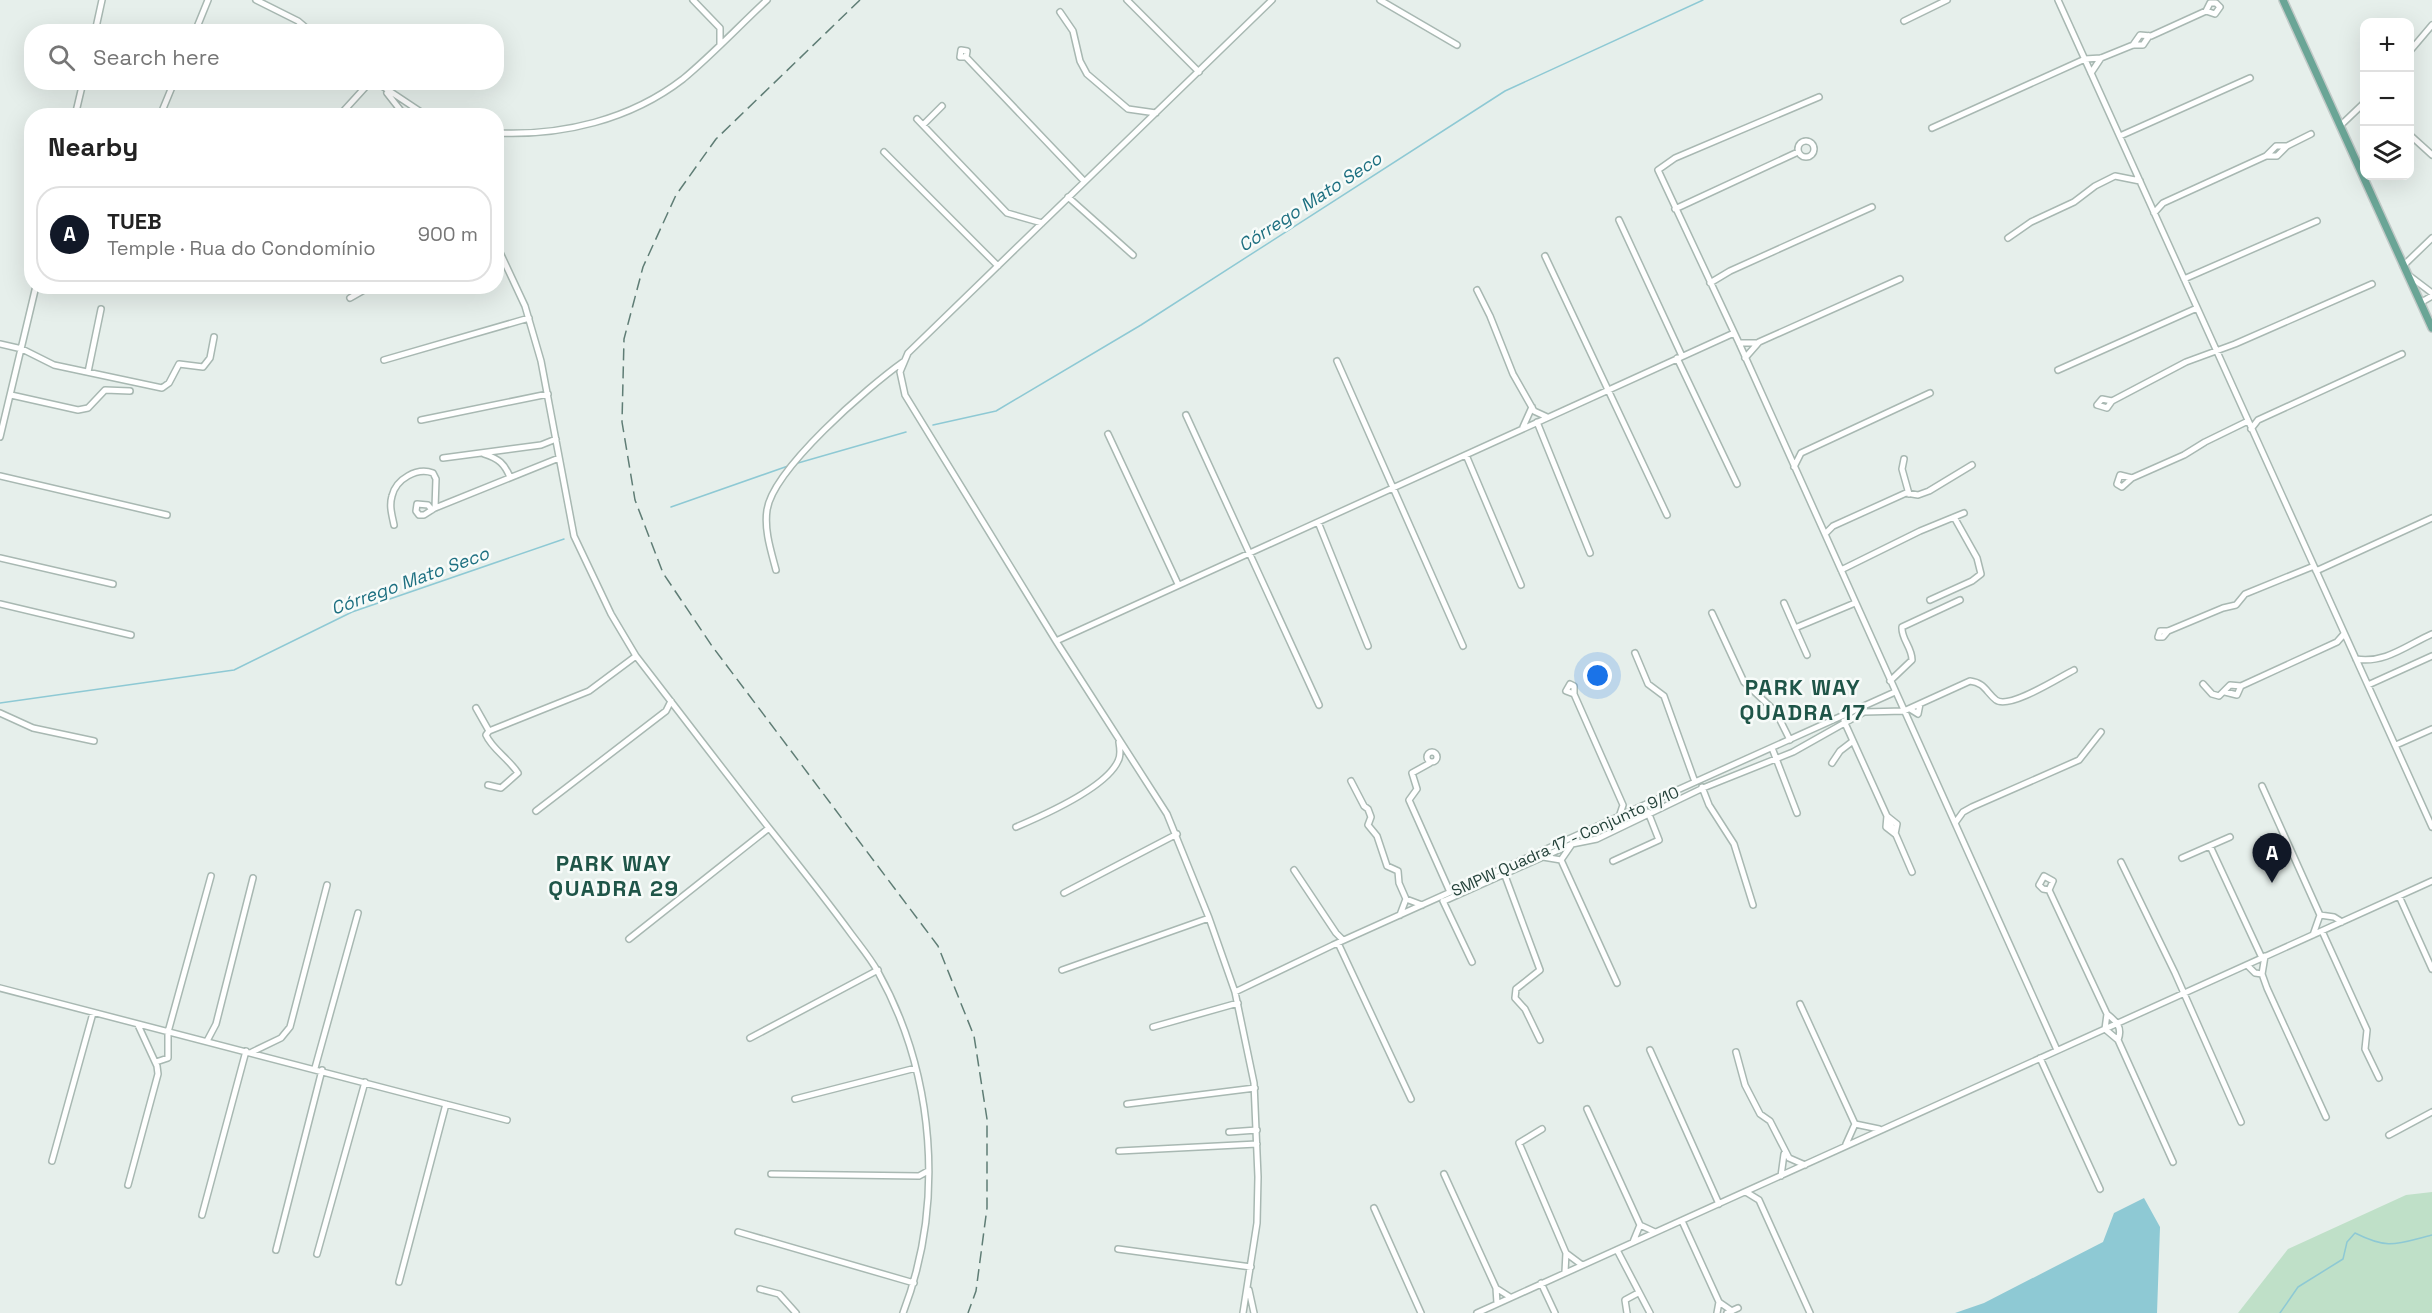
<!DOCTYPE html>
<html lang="en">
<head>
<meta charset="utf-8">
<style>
  body { margin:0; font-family:"Space Grotesk",sans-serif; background:#f6f6f6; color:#222 }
  .controls { position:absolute; right:18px; top:18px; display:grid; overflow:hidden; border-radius:12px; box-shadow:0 6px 24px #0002 }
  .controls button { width:54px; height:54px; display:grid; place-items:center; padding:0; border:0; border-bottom:2px solid #e0e0e0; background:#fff; color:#222; font:30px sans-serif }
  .you { position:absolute; left:1598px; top:676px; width:21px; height:21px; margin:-15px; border:4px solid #fff; border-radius:50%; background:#1a73e8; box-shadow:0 0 0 9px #1a73e833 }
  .badge { display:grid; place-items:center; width:39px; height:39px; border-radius:50%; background:#111827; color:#fff; font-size:20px; font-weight:700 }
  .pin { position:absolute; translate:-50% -50px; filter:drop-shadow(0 2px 3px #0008) }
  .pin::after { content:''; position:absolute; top:32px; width:21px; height:18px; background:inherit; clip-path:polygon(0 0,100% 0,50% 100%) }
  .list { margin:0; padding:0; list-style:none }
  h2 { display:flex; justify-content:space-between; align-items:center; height:78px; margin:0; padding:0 24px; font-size:26px }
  h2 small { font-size:20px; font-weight:400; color:#767676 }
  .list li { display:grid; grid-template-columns:39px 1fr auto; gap:18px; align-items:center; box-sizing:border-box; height:96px; margin:0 12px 12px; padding:0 12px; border:2px solid #e0e0e0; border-radius:24px }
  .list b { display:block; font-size:22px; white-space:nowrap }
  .list p { margin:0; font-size:20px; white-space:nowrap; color:#767676 }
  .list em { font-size:20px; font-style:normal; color:#767676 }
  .icon { flex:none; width:33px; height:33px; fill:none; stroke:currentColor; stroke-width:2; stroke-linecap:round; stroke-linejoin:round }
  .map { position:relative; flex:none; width:2432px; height:1313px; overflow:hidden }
  .search { position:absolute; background:#fff; box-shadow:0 6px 24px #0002; left:24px; top:24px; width:480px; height:66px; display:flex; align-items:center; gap:15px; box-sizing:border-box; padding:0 21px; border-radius:24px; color:#767676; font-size:22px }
  .panel { position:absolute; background:#fff; box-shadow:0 6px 24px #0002; left:24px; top:108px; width:480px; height:186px; border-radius:24px }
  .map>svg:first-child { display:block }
  .green { fill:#bfe0c8 }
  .water { fill:#8ec9d4 }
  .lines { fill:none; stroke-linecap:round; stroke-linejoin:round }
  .stream { stroke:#8ec9d4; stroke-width:1.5 }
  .minor-casing { stroke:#a8b8b2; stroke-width:8 }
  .major-casing { stroke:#c2cac8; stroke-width:10 }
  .minor { stroke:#fff; stroke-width:5 }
  .major { stroke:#6aa596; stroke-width:7 }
  .rail { stroke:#5f7d75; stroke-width:1.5; stroke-dasharray:12 6; stroke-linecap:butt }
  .labels { text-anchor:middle; stroke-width:5; stroke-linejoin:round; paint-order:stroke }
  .street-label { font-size:16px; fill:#24423a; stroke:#f7fbf9 }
  .water-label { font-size:18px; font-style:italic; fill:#1c6f80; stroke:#f7fbf9 }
  .district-label { font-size:22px; font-weight:bold; letter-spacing:1.5px; fill:#1f5548; stroke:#f7fbf9 }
</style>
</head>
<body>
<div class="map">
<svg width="2432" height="1313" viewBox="0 0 2432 1313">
  <rect width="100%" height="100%" fill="#e6efeb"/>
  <!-- green -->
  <path class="green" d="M2432,1192V1313H2238L2288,1249L2406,1195Z"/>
  <!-- water -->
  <path class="water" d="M2144,1198L2160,1227L2157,1313H1955L1984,1303L2103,1242L2114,1213Z"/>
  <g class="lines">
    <!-- stream -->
    <path class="stream" d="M933,425L996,411L1141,325L1505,91L1703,0
      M798,463L906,432
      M671,507L788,466
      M0,703L234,670L352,612L564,539
      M2280,1313L2298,1287L2343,1259L2347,1242L2355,1233C2389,1250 2396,1244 2432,1235"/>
    <defs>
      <path id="minor" d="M256,0L298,21L311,32
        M693,0L720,28V44
        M1127,0L1199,72
        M1380,0L1457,45
        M2058,0L2432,827
        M1060,12L1073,31L1080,61L1087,74L1128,109L1156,113
        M1904,21L1947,0
        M95,32L102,0
        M195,32L208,0
        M2133,45L2140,35L2151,36L2206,11L2215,14L2220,7L2216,3H2210L2206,11
        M2410,51L2432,25
        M966,57L967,51L961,50L960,57H966L1084,181
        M2091,73L2101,58
        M376,82L427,116
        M387,93L405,116
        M1819,97L1675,158L1658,170L1739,343L2057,1050
        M75,116L83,82
        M160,116L174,82
        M339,116L370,82
        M917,119L1007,213L1042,223
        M923,125L942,106
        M2341,125L2364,103
        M1932,128L2085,59L2101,58L2133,45H2143L2149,36
        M496,133C562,136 630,120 683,79C712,55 739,26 767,0
        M2410,135L2432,155
        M2120,136L2250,78
        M1798 149a8 8 0 1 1 16 0a8 8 0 1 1-16 0Z
        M884,152L998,266
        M2266,156L2276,146H2287
        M1068,197L1133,255
        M1675,209L1798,152
        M2154,213L2163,203L2266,156H2277L2287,146L2311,134
        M1619,220L1682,356
        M2008,238L2031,222L2074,202L2095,186L2115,176L2140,181
        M496,244L525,306L541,361L574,536L611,614L636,656C680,713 724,771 769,828C797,863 825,898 852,935C861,947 871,959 878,972C935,1075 945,1203 903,1313
        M1545,256L1667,515
        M2403,266L2432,238
        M2407,274L2432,293
        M2184,279L2317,221
        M1710,283L1730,271L1872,207
        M1477,290L1490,316L1513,374L1534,411L1547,417
        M350,298L371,286
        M2420,303L2432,296
        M1739,343H1758
        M0,344L22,349L54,365L162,388L169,383L179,364L203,367L210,358L214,337
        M1677,358L1737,484
        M1745,358L1759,342L1900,279
        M384,360L529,318
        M1337,361L1463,646
        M2058,370L2197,308
        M88,372L101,309
        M11,395L78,410L88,408L105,390L130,391
        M2112,401L2107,408L2097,405L2102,399L2112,401L2186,362L2235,344L2372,284
        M1186,415L1319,705
        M421,420L548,394
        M1537,422L1590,553
        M1523,427L1532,407
        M2251,429L2258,420L2402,354
        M1108,434L1178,584
        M0,437L36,286
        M484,454C499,459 504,463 510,477
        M1466,455L1521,585
        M443,458L541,445L556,439
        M1904,459L1902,469L1909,494
        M1794,467L1801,453L1930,393
        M0,476L167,515
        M2132,478L2122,487L2117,484L2120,475L2132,478L2184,455L2205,442L2248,421
        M432,510L428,505L417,504L416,511L419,515H424L435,508L559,458
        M1318,522L1368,646
        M394,525C392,515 389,506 392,496C396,479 417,467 433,473L436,479L435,508
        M1825,534L1833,526L1906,493L1918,495L1929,491L1972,465
        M0,558L113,584
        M776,570C771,551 764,530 767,510C773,469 868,387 903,362
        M1841,570L1920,531L1964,513
        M2316,571L2432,518
        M1930,600L1972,581L1981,574L1977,558L1954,517
        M1784,603L1795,628
        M0,604L131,635
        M1712,613L1744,682L1776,712L1790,740
        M2168,631L2163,637H2158L2160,631H2168L2223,608L2236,605L2245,594L2314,566
        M1056,641L1734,333
        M1635,653L1648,684L1664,696L1695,782
        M1807,655L1795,628L1855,603
        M2356,659C2385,664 2407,645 2432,634
        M1890,681L1912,660C1912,647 1901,639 1902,627L1960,600
        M1570,684L1574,686V694L1566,691Z
        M2203,684L2212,694L2219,696L2230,685L2241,686L2337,642L2344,634
        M2368,685L2432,656
        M2225,692L2237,695L2241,686
        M1574,694L1623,805L1619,817
        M476,708L489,731L589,691L636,656
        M1910,709L1918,714L1920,704
        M0,713L33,728L94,741
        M1844,721L1887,816L1886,827L1895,834
        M2396,745L2432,729
        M1772,748L1797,813
        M1427 757a5 5 0 1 1 10 0a5 5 0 1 1-10 0Z
        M1430,763L1412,773L1417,789L1409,800L1450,892
        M1832,763L1840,751L1853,741
        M1351,781L1364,806L1368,809L1371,817L1368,825L1377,836L1387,866L1398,871L1399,883L1406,899L1400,915
        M488,785L501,788L518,773C509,759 492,749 486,735L489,731
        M2262,786L2320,915L2313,935
        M1702,787L1709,805L1734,844L1753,905
        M536,811L666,711L671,701
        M1955,823L1963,812L1972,807L2079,760L2101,732
        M1016,827C1042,816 1106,788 1118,761C1121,756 1120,748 1119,742
        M1895,834L1897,824L1887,816L1895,834L1896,835L1912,872
        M2210,846L2262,958
        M1543,857L1561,860
        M2182,858L2230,837
        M1561,860L1617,983
        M1561,860L1572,844
        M1613,861L1659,840L1648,812
        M2121,862L2175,973L2241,1122
        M1294,870L1336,933L1343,940
        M1504,873L1540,970L1516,989L1515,998L1525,1009L1540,1040
        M2049,890L2053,881L2044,876L2039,885L2043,889L2049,890L2107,1014C2116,1021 2123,1027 2118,1040L2173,1162
        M1064,893L1177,834
        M2399,896L2432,969
        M1406,899L1422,905
        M1443,901L1472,962
        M1444,901L1572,844L1597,839L1703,788L1793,752L1864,712L1904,711L1970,681C1985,683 1986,692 1996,700C2009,710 2060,677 2074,670
        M2320,915L2334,917L2342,922
        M2322,931L2367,1030L2365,1049L2379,1078
        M629,939L769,828
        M1338,943L1411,1099
        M2265,956L2262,974L2267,988L2326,1117
        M2247,965L2255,973L2262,974
        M1062,970L1209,918
        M0,988L507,1120
        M1235,992L1333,945L1895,692
        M1800,1004L1855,1124L1879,1129
        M2107,1014L2105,1029L2118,1040
        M1153,1027L1238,1003
        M750,1038L878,970
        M207,1041L216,1024L253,878
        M1650,1050L1719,1204
        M252,1052L281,1038L290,1027L327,885
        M1736,1052L1745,1085L1760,1114L1770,1121L1789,1158L1805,1165
        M2040,1058L2100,1189
        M156,1062L168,1058V1032L211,876
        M315,1068L358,913
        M795,1099L916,1068
        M1127,1104L1255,1088
        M1587,1109L1640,1225L1655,1232
        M1542,1129L1519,1143L1566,1253L1565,1272
        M1229,1132L1257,1130
        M2389,1135L2432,1112
        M1846,1144L1855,1124
        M1119,1151L1257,1144
        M52,1161L93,1013
        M771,1174L919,1176L928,1171
        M1444,1174L1496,1288L1497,1303
        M1781,1176L1784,1154
        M128,1185L158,1074L157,1066L138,1025
        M1746,1192L1759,1200L1810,1313
        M1374,1208L1421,1313
        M202,1215L246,1051
        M1682,1221L1719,1302L1717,1313
        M738,1232L914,1283
        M1633,1242L1640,1225
        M1118,1249L1251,1267
        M276,1250L322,1070
        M1617,1250L1650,1313
        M1566,1253L1582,1265
        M317,1254L365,1082
        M399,1282L446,1104
        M1541,1283L1555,1313
        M1496,1288L1510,1297
        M760,1289L779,1294L796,1313
        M1249,1290L1254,1313
        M1719,1302L1732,1311
        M1243,1313L1257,1223L1258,1177L1254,1083L1235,992L1209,918L1167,814L1056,641L905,395L900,372L908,353L1272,0
        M1477,1313L2432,881
        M1627,1313L1625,1300L1638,1293
        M1727,1313L1738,1308"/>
      <path id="major" d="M2283,0L2432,328"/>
    </defs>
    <!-- minor casing -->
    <use href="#minor" class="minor-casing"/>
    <!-- major casing -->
    <use href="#major" class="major-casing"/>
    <!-- minor -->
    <use href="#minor" class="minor"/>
    <!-- major -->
    <use href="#major" class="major"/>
    <!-- rail -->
    <path class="rail" d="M860,0L716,139L676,195L643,267L624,339L622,422L635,500L663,573L712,646L938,946L974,1036L987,1119V1208L976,1291L968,1313"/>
  </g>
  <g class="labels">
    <!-- street labels -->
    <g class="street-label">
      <text transform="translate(1565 841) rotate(-24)" y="6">SMPW Quadra 17 - Conjunto 9/10</text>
    </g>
    <!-- water labels -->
    <g class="water-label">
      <text transform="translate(1310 202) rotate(-33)" y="6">Córrego Mato Seco</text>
      <text transform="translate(410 581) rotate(-20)" y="6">Córrego Mato Seco</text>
    </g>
    <!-- district labels -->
    <g class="district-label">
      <text x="1803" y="695">PARK WAY<tspan x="1803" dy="25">QUADRA 17</tspan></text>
      <text x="614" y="871">PARK WAY<tspan x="614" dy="25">QUADRA 29</tspan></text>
    </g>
  </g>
</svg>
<div class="controls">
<button>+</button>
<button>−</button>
<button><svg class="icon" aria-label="layers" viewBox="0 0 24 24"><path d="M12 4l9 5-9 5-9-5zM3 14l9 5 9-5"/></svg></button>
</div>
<div class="you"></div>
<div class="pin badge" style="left:2272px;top:883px">A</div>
<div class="search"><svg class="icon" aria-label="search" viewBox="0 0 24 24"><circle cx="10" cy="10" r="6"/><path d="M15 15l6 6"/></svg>Search here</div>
<section class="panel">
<h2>Nearby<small></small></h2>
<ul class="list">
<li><span class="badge">A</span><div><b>TUEB</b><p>Temple · Rua do Condomínio</p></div><em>900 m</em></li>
</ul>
</section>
</div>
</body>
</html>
